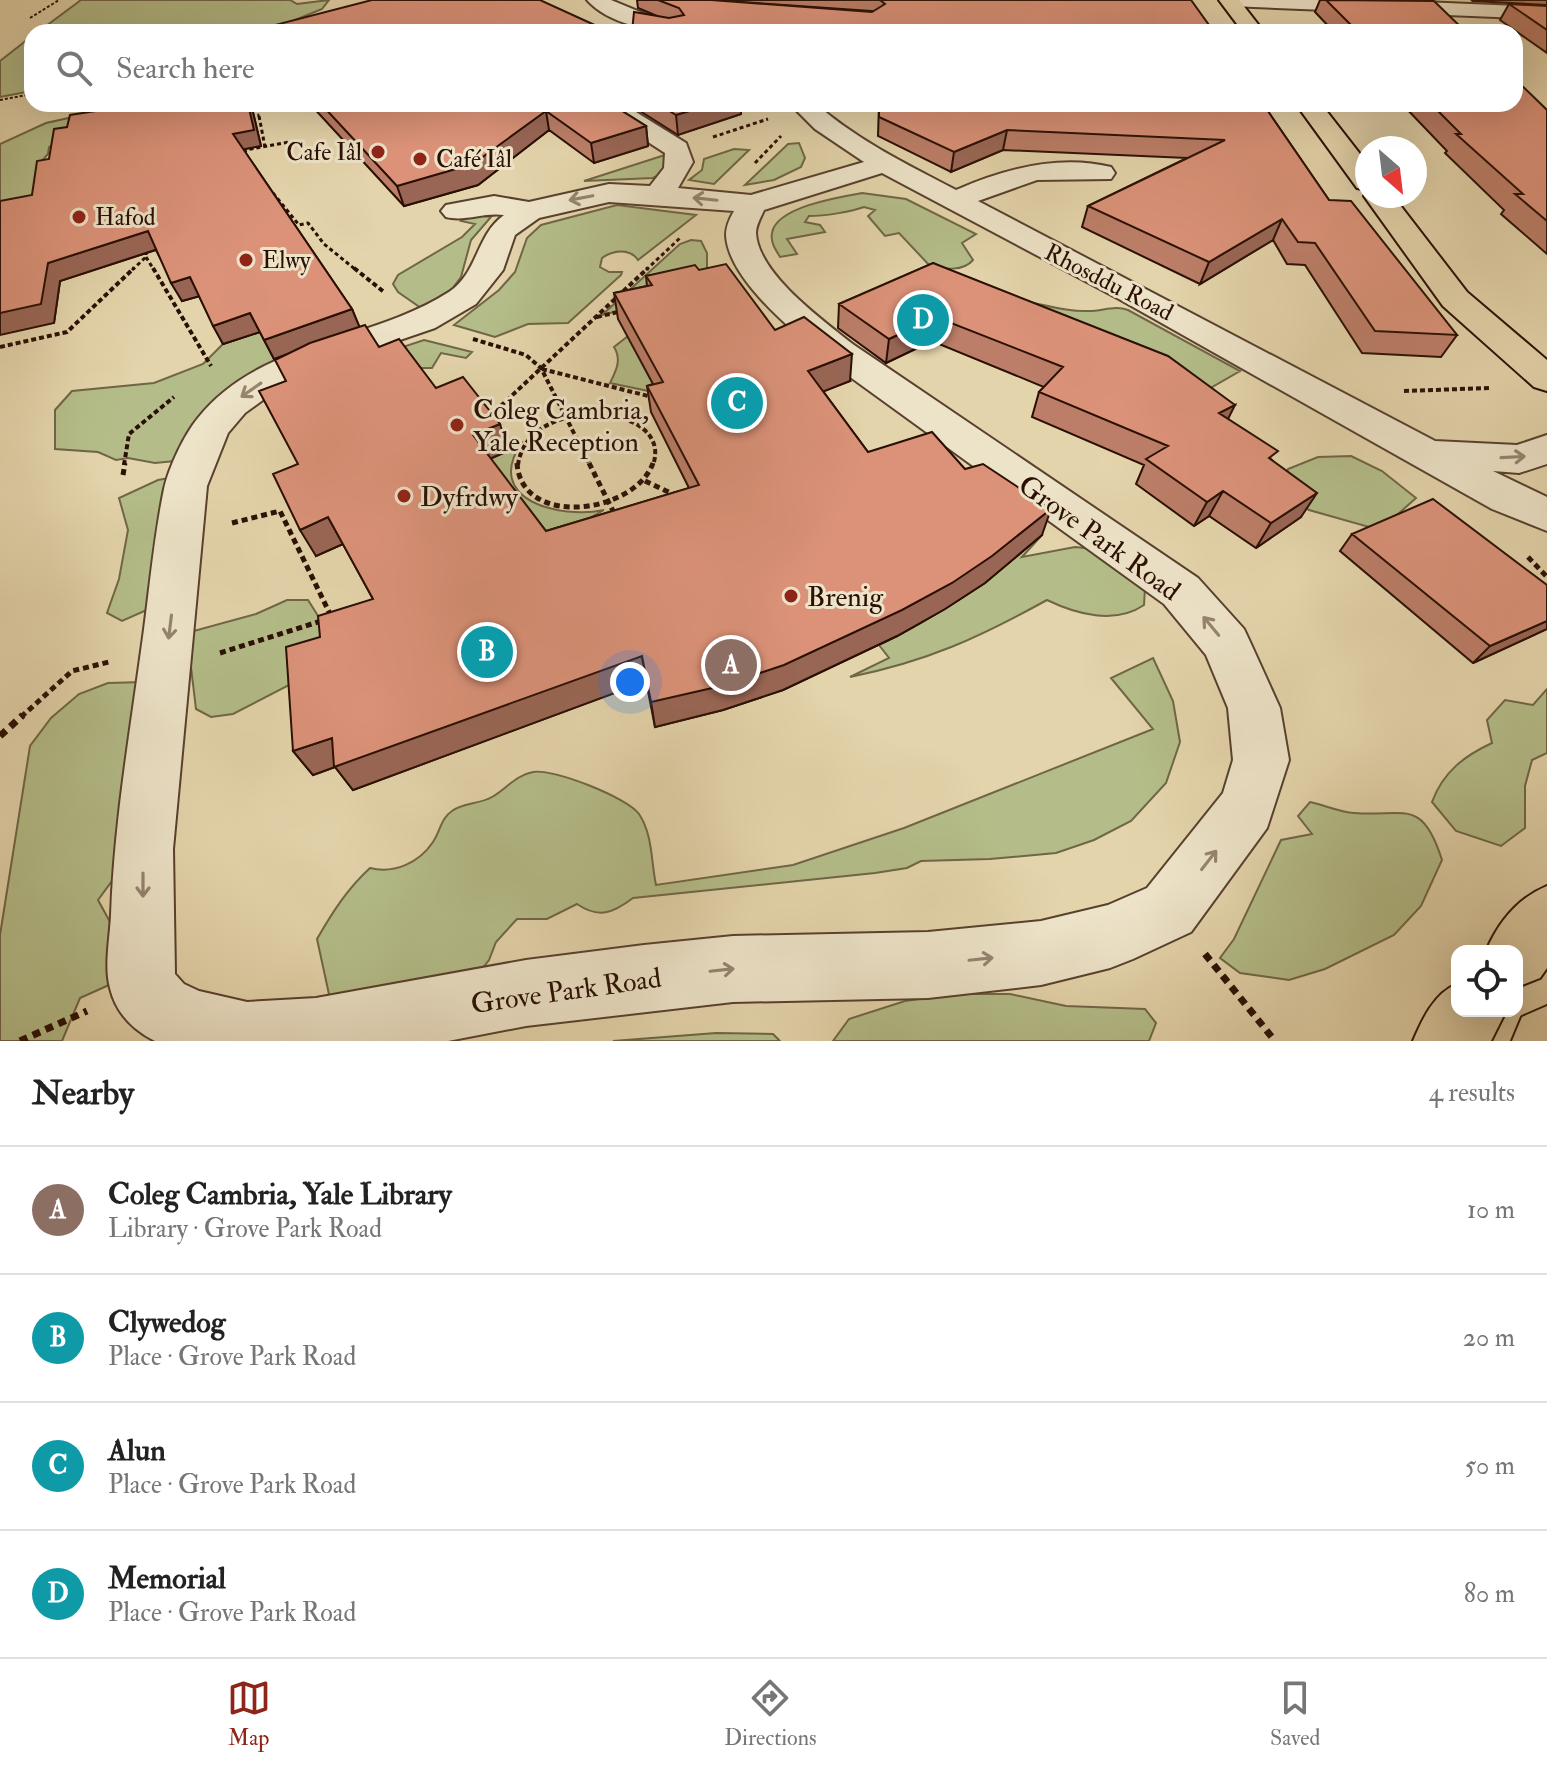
<!DOCTYPE html>
<html lang="en">
<head>
<meta charset="utf-8">
<style>
  body { margin:0; font-family:"IM FELL Double Pica",serif; background:#f2f2f2; color:#222 }
  .controls { position:absolute; right:24px; bottom:24px; display:grid; overflow:hidden; border-radius:16px; box-shadow:0 8px 32px #0002 }
  .controls button { width:72px; height:72px; display:grid; place-items:center; padding:0; border:0; border-bottom:2px solid #e0e0e0; background:#fff; color:#222; font:40px sans-serif }
  .compass { position:absolute; left:1355px; top:136px; width:72px; height:72px; border-radius:50%; background:#fff; box-shadow:0 8px 32px #0002; rotate:152deg }
  .you { position:absolute; left:630px; top:682px; width:28px; height:28px; margin:-20px; border:6px solid #fff; border-radius:50%; background:#1a73e8; box-shadow:0 0 0 12px #1a73e833 }
  .badge { display:grid; place-items:center; width:52px; height:52px; border-radius:50%; background:#8f2418; color:#fff; font-size:26px; font-weight:700 }
  .pin { position:absolute; translate:-50% -50%; border:4px solid #fff; box-shadow:0 2px 8px #0006 }
  .list { margin:0; padding:0; list-style:none }
  h2 { display:flex; justify-content:space-between; align-items:center; height:104px; margin:0; padding:0 32px; font-size:34px }
  h2 small { font-size:26px; font-weight:400; color:#767676 }
  .list li { display:grid; grid-template-columns:52px 1fr auto; gap:24px; align-items:center; box-sizing:border-box; height:128px; padding:0 32px; border-top:2px solid #e0e0e0 }
  .list b { display:block; font-size:30px; white-space:nowrap }
  .list p { margin:0; font-size:26px; white-space:nowrap; color:#767676 }
  .list em { font-size:26px; font-style:normal; color:#767676 }
  .icon { flex:none; width:44px; height:44px; fill:none; stroke:currentColor; stroke-width:2; stroke-linecap:round; stroke-linejoin:round }
  .map { position:relative; flex:none; width:1547px; height:1041px; overflow:hidden }
  .search { position:absolute; background:#fff; box-shadow:0 8px 32px #0002; left:24px; right:24px; top:24px; height:88px; display:flex; align-items:center; gap:20px; box-sizing:border-box; padding:0 28px; border-radius:24px; color:#767676; font-size:30px }
  .sheet { height:616px; background:#fff }
  nav { display:flex; justify-content:space-around; align-items:center; box-sizing:border-box; height:112px; border-top:2px solid #e0e0e0; background:#fff; font-size:22px; color:#767676 }
  nav a { display:grid; justify-items:center; gap:4px }
  nav .on { color:#8f2418 }
  .map>svg:first-child { display:block }
  .green { fill:#b4bd89; stroke:#6f6646; stroke-width:2 }
  .lines { fill:none; stroke-linecap:round; stroke-linejoin:round }
  .minor-casing { stroke:#58402e; stroke-width:4 }
  .major-casing { stroke:#2a0f04; stroke-width:4 }
  .path-far4 { stroke:#2a0f04; stroke-width:2; stroke-dasharray:3 2; stroke-linecap:butt }
  .path-far3 { stroke:#2a0f04; stroke-width:3; stroke-dasharray:4 3; stroke-linecap:butt }
  .path-far2 { stroke:#2a0f04; stroke-width:4; stroke-dasharray:5 3; stroke-linecap:butt }
  .path-far1 { stroke:#2a0f04; stroke-width:5; stroke-dasharray:6 4; stroke-linecap:butt }
  .path { stroke:#2a0f04; stroke-width:7; stroke-dasharray:8 6; stroke-linecap:butt }
  .minor { fill:#ede3c8; fill-rule:evenodd }
  .major { fill:#e4d4ab; fill-rule:evenodd }
  .wall { fill:#bc7e68; stroke:#2a0f04; stroke-width:2; fill-rule:evenodd }
  .shaded-wall { fill:#965; stroke:#2a0f04; stroke-width:2 }
  .building { fill:#db9279; stroke:#2a0f04; stroke-width:2 }
  .oneway { stroke:#958470 }
  .poi-dot { fill:#8f2418; stroke:#ede3c8; stroke-width:3 }
  .labels { text-anchor:middle; stroke-width:6; stroke-linejoin:round; paint-order:stroke }
  .far-poi-label { font-size:24px; fill:#2a0f04; stroke:#ede3c8; text-anchor:start }
  .far-street-label { font-size:24px; fill:#2a0f04; stroke:#ede3c8 }
  .poi-label { font-size:28px; fill:#2a0f04; stroke:#ede3c8; text-anchor:start }
  .street-label { font-size:28px; fill:#2a0f04; stroke:#ede3c8 }
</style>
</head>
<body>
<div class="map">
<svg width="1547" height="1041" viewBox="0 0 1547 1041">
  <rect width="100%" height="100%" fill="#e4d4ab"/>
  <filter id="stains"><feTurbulence type="fractalNoise" baseFrequency=".0025" numOctaves="4"/><feColorMatrix values="0 0 0 0 .2 0 0 0 0 .09 0 0 0 0 .02 0 0 0 .5 -.17"/></filter>
  <radialGradient id="worn" r=".72"><stop offset=".6" stop-color="#630" stop-opacity="0"/><stop offset="1" stop-color="#630" stop-opacity=".3"/></radialGradient>
  <!-- green -->
  <path class="green" d="M81,0H290L297,4L329,0L322,9L266,32H38Z
    M32,36V91L0,97V61Z
    M131,104H197L61,140L49,147L48,154L40,163L38,195L0,213V144L46,123Z
    M799,143L805,158L801,167L774,180L745,185L788,144Z
    M734,149L749,150L714,184L689,180L702,170L704,159Z
    M668,154L671,161L661,174L653,178L584,181Z
    M862,193L906,199L976,234L962,243L973,260C963,272 944,269 930,266L899,233L885,236L868,216L875,210L864,207C850,212 825,216 809,216L805,222L820,225L825,232L787,239L797,254L780,257C776,250 770,242 772,233C776,207 839,197 862,193Z
    M617,205L696,215L638,260C630,248 613,250 602,258L600,267L609,272H622L621,275L568,323L528,324L495,337L454,325L499,290L515,272L527,238L541,225Z
    M469,214L491,217L471,240L461,277L452,289L421,308L398,292L393,284L398,275L462,237L475,224L461,221Z
    M691,240L701,241L707,253V270L639,306L602,315L680,244Z
    M1025,301C1045,305 1068,312 1089,311C1103,311 1115,305 1128,310L1240,371L1186,402Z
    M266,330L298,347L185,460L155,463L128,458L116,460L98,452L55,449V410L72,391L154,383L203,364L223,344Z
    M628,336L658,393L610,383C616,371 622,360 614,347Z
    M424,340L472,352L466,358L441,353L432,368H339Z
    M496,435L522,442C482,501 561,519 604,510L543,544L482,462Z
    M1351,456L1382,471L1416,498L1397,515L1369,527L1309,510L1281,490L1288,469L1318,457Z
    M186,475L149,609L122,621L107,613L119,579L128,530L119,498L158,480Z
    M1042,535L1022,557L1075,547L1105,550L1145,588L1144,605C1115,625 1076,614 1047,600C978,638 928,661 850,677L889,658L879,645C940,617 991,577 1042,535Z
    M287,600H308L327,630L293,683L233,714L211,717L196,709L188,642L190,632L256,614Z
    M1153,658L1173,701L1180,742L1166,783L1131,821L1094,840L1056,853L990,859L921,861L907,868L875,873L633,898C613,913 599,919 577,904L547,919H517L496,942L489,960L463,993L355,1041L330,999L317,939C332,913 347,889 370,868C394,874 419,863 433,842C440,832 441,818 452,811C462,803 480,804 492,797C506,789 516,775 533,772C553,768 628,798 639,814C653,835 651,862 656,885L793,865L904,828L1153,729L1111,678Z
    M143,682L120,870L98,900L115,931L109,985L80,998L62,1041H0V935L30,746L51,718L79,694L108,683Z
    M1547,689V753L1532,760L1525,786V828L1501,846L1456,831L1432,802C1443,772 1464,756 1492,743L1487,720L1505,700L1533,705Z
    M1310,802C1324,805 1340,812 1354,813C1405,817 1422,797 1442,860L1421,906L1394,935L1325,969L1289,980L1240,973L1220,958L1234,939L1281,840L1312,834L1298,816Z
    M955,994H1010L1066,1006L1145,1009L1156,1023L1149,1041H833L849,1019L905,1001Z
    M716,1033L773,1034L780,1041H613Z"/>
  <g class="lines">
    <defs>
      <path id="minor" d="M587,0H611L679,28L682,32C652,32 608,24 587,0Z
        M1220,0H1373L1547,7V19L1230,6Z
        M601,104H623L686,143L693,162L678,188L751,195L864,162L815,129L790,104H816C857,140 908,165 956,190C1004,169 1059,154 1111,167L1115,173L1111,179L1037,180L978,201L1435,441L1517,445L1547,435V464L1519,473L1493,471L1547,497V531L1492,509L1119,299L882,173L764,210C761,217 756,225 756,233C758,274 824,321 854,345L1198,578L1244,629L1251,644L1280,708L1289,760L1267,828L1191,932L1133,959L1110,968L1041,985L928,998L733,1002L526,1026L448,1041H155C133,1030 116,1013 110,988C104,967 110,937 111,915C114,826 129,739 141,651C149,597 153,542 164,489C169,467 184,435 198,418C260,340 369,343 449,292C478,273 476,235 504,215C484,212 465,222 446,217L441,211L446,205L494,196L529,202L609,184L650,186L664,168L665,153L602,112L599,107ZM609,202L734,211C730,218 726,226 726,235C728,280 796,333 828,361L1164,604L1206,655L1228,708L1233,760L1223,793L1147,888L1108,905L1041,921L928,932L733,936L644,945L526,960L316,998L247,1002L199,991L184,984L175,974L173,849L207,486L228,433L245,413L282,386L321,367L435,328L476,304L503,270L515,235L539,218Z"/>
      <path id="major" d="M1219,0H1239L1264,32H1243Z
        M1296,104H1321L1367,163V190L1357,188Z
        M1367,191V196H1393L1467,292L1547,360V391L1534,387L1443,306L1364,196Z
        M1547,886V968L1540,978L1517,987V951H1486C1499,921 1518,898 1547,886Z
        M1457,984V1011H1506L1491,1041H1413C1422,1020 1434,993 1457,984Z
        M1547,1006V1041H1512L1522,1017Z"/>
    </defs>
    <!-- minor casing -->
    <use href="#minor" class="minor-casing"/>
    <!-- major casing -->
    <use href="#major" class="major-casing"/>
    <!-- path-far4 -->
    <path class="path-far4" d="M30,18L59,0
      M0,100L32,94
      M256,104L259,118"/>
    <!-- path-far3 -->
    <path class="path-far3" d="M259,116L265,147
      M713,137L768,119
      M248,159L245,150L295,141
      M755,163L781,136
      M273,193L299,225L308,223L324,244L356,270
      M146,257L154,270
      M132,270L146,257V247
      M646,270L680,238"/>
    <!-- path-far2 -->
    <path class="path-far2" d="M153,268L211,366
      M354,268L384,292
      M597,317L622,311
      M473,339L526,355L541,368L590,465
      M0,347L67,332L134,268
      M542,369L652,397
      M1404,391L1490,388
      M489,417L648,268
      M124,465L129,434L174,397
      M518,465C527,393 675,402 653,465"/>
    <!-- path-far1 -->
    <path class="path-far1" d="M517,463C521,529 635,514 653,463
      M589,463L616,517
      M123,475L125,463
      M645,481L677,496
      M232,523L280,511L331,616
      M1528,557L1547,577
      M220,653L321,621
      M21,717L72,671L109,662"/>
    <!-- path -->
    <path class="path" d="M0,736L23,715
      M1205,954L1275,1041
      M20,1041L87,1011"/>
    <!-- minor -->
    <use href="#minor" class="minor"/>
    <!-- major -->
    <use href="#major" class="major"/>
  </g>
  <!-- wall -->
  <path class="wall" d="M637,0H1191L632,32L657,16L638,8ZM711,0L873,11L872,12Z
    M1320,0H1419L1466,32H1334L1315,12Z
    M1471,0H1547V5L1473,1Z
    M1509,4L1547,6V53L1500,20Z
    M141,104H251L261,146L243,149L352,309L359,327L379,347L436,388L508,451L490,459L546,531L689,488L651,412L647,386L653,384L618,319L614,293L647,286L646,276L699,270L775,330L850,381L823,391L868,452L965,469L1042,535L985,583L945,609L897,636L783,690L723,710L655,727L646,681L353,790L335,767L313,775L293,751L320,637L373,599L343,544L316,556L298,464L286,382L287,354L274,359L260,332L223,344L199,296L182,301L156,250L60,281L54,323L32,195L49,159L67,127Z
    M310,104H611L646,126L648,146L594,163L549,130L478,185L404,206Z
    M629,104H741V114L678,135Z
    M879,104H1263L1329,200L1457,335L1441,357L1362,353L1305,265L1287,264L1273,240L1200,284L1082,227L1088,206L1187,158L1003,150L951,172L878,136Z
    M1402,104H1515L1547,110V254L1501,214L1504,210L1445,153L1447,151Z
    M933,263L1228,419L1273,461L1301,517L1256,548L1209,516L1194,526L1136,484L1144,465L1032,417L1039,392L1044,387L932,341L886,363L838,328L839,304Z
    M1352,534L1547,629L1473,663L1340,551Z"/>
  <!-- shaded-wall -->
  <path class="shaded-wall" d="M248,104H251L261,146L240,150L233,134Z
    M712,104H741V114L678,135L676,115Z
    M546,111L549,130L478,185L404,206L397,186Z
    M646,126L648,146L594,163L591,143Z
    M1007,130L1003,150L951,172L954,152Z
    M1282,219L1273,240L1200,284L1209,262Z
    M148,231L158,249L60,281L54,323L0,335V313L48,263Z
    M190,277L200,296L182,301L171,283Z
    M352,309L360,328L274,359L264,340Z
    M250,313L260,332L223,344L213,326Z
    M936,317L932,341L886,363L889,339Z
    M852,354L850,381L807,398L808,371Z
    M1235,405L1223,429L1219,413Z
    M500,424L508,451L482,462L473,435Z
    M1223,491L1209,516L1194,526L1207,502Z
    M1317,493L1301,517L1256,548L1271,523Z
    M1051,509L1042,535L985,583L945,609L897,636L783,690L723,710L655,727L651,702Z
    M328,517L343,544L316,556L300,530Z
    M1547,621V629L1473,663L1490,646Z
    M642,656L647,681L353,790L335,767L313,775L293,751L332,738Z"/>
  <!-- building -->
  <path class="building" d="M372,0H540L610,32H253L252,31Z
    M658,0H711L872,12L885,4L880,0H1191L1214,32H632L634,12L669,18L684,15L679,8Z
    M1326,0L1434,1L1466,32H1358Z
    M1509,4L1547,6V30Z
    M1515,79L1547,110V221L1515,194H1523L1456,134H1461L1431,104H1515Z
    M141,104H248L254,130L233,134L352,309L264,340L250,313L213,326L190,277L171,283L148,231L48,263L41,304L0,313V201L32,195L37,161L49,159L54,129L67,127L70,115Z
    M321,104H611L646,126L591,143L546,111L473,164L397,186Z
    M658,104H712L676,115Z
    M879,104H1263L1329,200L1351,201L1457,335L1375,331L1315,243L1298,242L1282,219L1209,262L1088,206L1225,140L1007,130L954,152L879,117Z
    M933,263L1168,356L1235,405L1219,413L1278,451L1269,458L1317,493L1271,523L1223,491L1207,502L1146,459L1168,446L1039,392L1063,367L936,317L889,339L839,304Z
    M726,264L775,330L804,317L852,354L808,371L868,452L932,432L965,469L983,464L1051,509L992,556L952,583L902,610L784,665L721,686L651,702L642,656L334,767L332,738L293,751L286,647L320,637L318,616L373,599L328,517L300,530L273,474L298,464L259,391L286,381L275,360L310,343L365,325L379,347L399,339L436,388L463,377L500,424L473,435L546,531L699,485L647,386L663,382L614,293L652,285L646,276L695,265L699,270Z
    M1433,499L1547,585V621L1490,646L1352,534Z"/>
  <!-- one-way arrows -->
  <defs><path id="oneway-shaft" d="M-6 0H5M1.5-3L5.5 0L1.5 3" fill="none" stroke-width="1.6" stroke-linecap="round" stroke-linejoin="round" transform="scale(2)"/></defs>
  <g class="oneway">
    <use href="#oneway-shaft" transform="translate(581 198) rotate(169)"/>
    <use href="#oneway-shaft" transform="translate(705 199) rotate(-174)"/>
    <use href="#oneway-shaft" transform="translate(251 390) rotate(145)"/>
    <use href="#oneway-shaft" transform="translate(1513 457) rotate(-3)"/>
    <use href="#oneway-shaft" transform="translate(1211 626) rotate(-130)"/>
    <use href="#oneway-shaft" transform="translate(170 627) rotate(97)"/>
    <use href="#oneway-shaft" transform="translate(1209 860) rotate(-52)"/>
    <use href="#oneway-shaft" transform="translate(143 885) rotate(90)"/>
    <use href="#oneway-shaft" transform="translate(981 959) rotate(-6)"/>
    <use href="#oneway-shaft" transform="translate(722 970) rotate(-6)"/>
  </g>
  <!-- markers -->
  <g class="poi-dot">
    <circle cx="378" cy="152" r="8"/>
    <circle cx="420" cy="159" r="8"/>
    <circle cx="79" cy="217" r="8"/>
    <circle cx="246" cy="260" r="8"/>
    <circle cx="457" cy="425" r="8"/>
    <circle cx="404" cy="496" r="8"/>
    <circle cx="791" cy="596" r="8"/>
  </g>
  <g class="labels">
    <!-- far-poi labels -->
    <g class="far-poi-label">
      <text x="362" y="160" text-anchor="end">Cafe Iâl</text>
      <text x="436" y="167">Café Iâl</text>
      <text x="95" y="225">Hafod</text>
      <text x="262" y="268">Elwy</text>
    </g>
    <!-- far-street labels -->
    <g class="far-street-label">
      <text transform="translate(1109 282) rotate(27)" y="8">Rhosddu Road</text>
    </g>
    <!-- poi labels -->
    <g class="poi-label">
      <text x="473" y="419">Coleg Cambria,<tspan x="473" dy="32">Yale Reception</tspan></text>
      <text x="420" y="506">Dyfrdwy</text>
      <text x="807" y="606">Brenig</text>
    </g>
    <!-- street labels -->
    <g class="street-label">
      <text transform="translate(1100 537) rotate(36)" y="10">Grove Park Road</text>
      <text transform="translate(566 990) rotate(-8)" y="10">Grove Park Road</text>
    </g>
  </g>
  <rect width="100%" height="100%" filter="url(#stains)"/>
  <rect width="100%" height="100%" fill="url(#worn)"/>
</svg>
<div class="controls">
<button><svg class="icon" aria-label="locate" viewBox="0 0 24 24"><circle cx="12" cy="12" r="6"/><path d="M12 2v4M12 18v4M2 12h4M18 12h4"/></svg></button>
</div>
<svg class="compass" viewBox="-18 -18 36 36"><path d="M0-13l5 13h-10z" fill="#e53935"/><path d="M0 13l5-13h-10z" fill="#767676"/></svg>
<div class="you"></div>
<div class="pin badge" style="left:731px;top:665px;background:#8d6e63">A</div>
<div class="pin badge" style="left:487px;top:652px;background:#0f9aa8">B</div>
<div class="pin badge" style="left:737px;top:403px;background:#0f9aa8">C</div>
<div class="pin badge" style="left:923px;top:320px;background:#0f9aa8">D</div>
<div class="search"><svg class="icon" aria-label="search" viewBox="0 0 24 24"><circle cx="10" cy="10" r="6"/><path d="M15 15l6 6"/></svg>Search here</div>
</div>
<section class="sheet">
<h2>Nearby<small>4 results</small></h2>
<ul class="list">
<li><span class="badge" style="background:#8d6e63">A</span><div><b>Coleg Cambria, Yale Library</b><p>Library · Grove Park Road</p></div><em>10 m</em></li>
<li><span class="badge" style="background:#0f9aa8">B</span><div><b>Clywedog</b><p>Place · Grove Park Road</p></div><em>20 m</em></li>
<li><span class="badge" style="background:#0f9aa8">C</span><div><b>Alun</b><p>Place · Grove Park Road</p></div><em>50 m</em></li>
<li><span class="badge" style="background:#0f9aa8">D</span><div><b>Memorial</b><p>Place · Grove Park Road</p></div><em>80 m</em></li>
</ul>
</section>
<nav>
<a class="on"><svg class="icon" aria-label="map" viewBox="0 0 24 24"><path d="M3 6l6-2 6 2 6-2v14l-6 2-6-2-6 2zM9 4v14M15 6v14"/></svg>Map</a>
<a><svg class="icon" aria-label="directions" viewBox="0 0 24 24"><path d="M12 3l9 9-9 9-9-9zM9 14v-3h6M13 9l2 2-2 2"/></svg>Directions</a>
<a><svg class="icon" aria-label="saved" viewBox="0 0 24 24"><path d="M7 4h10v16l-5-4-5 4z"/></svg>Saved</a>
</nav>
</body>
</html>
